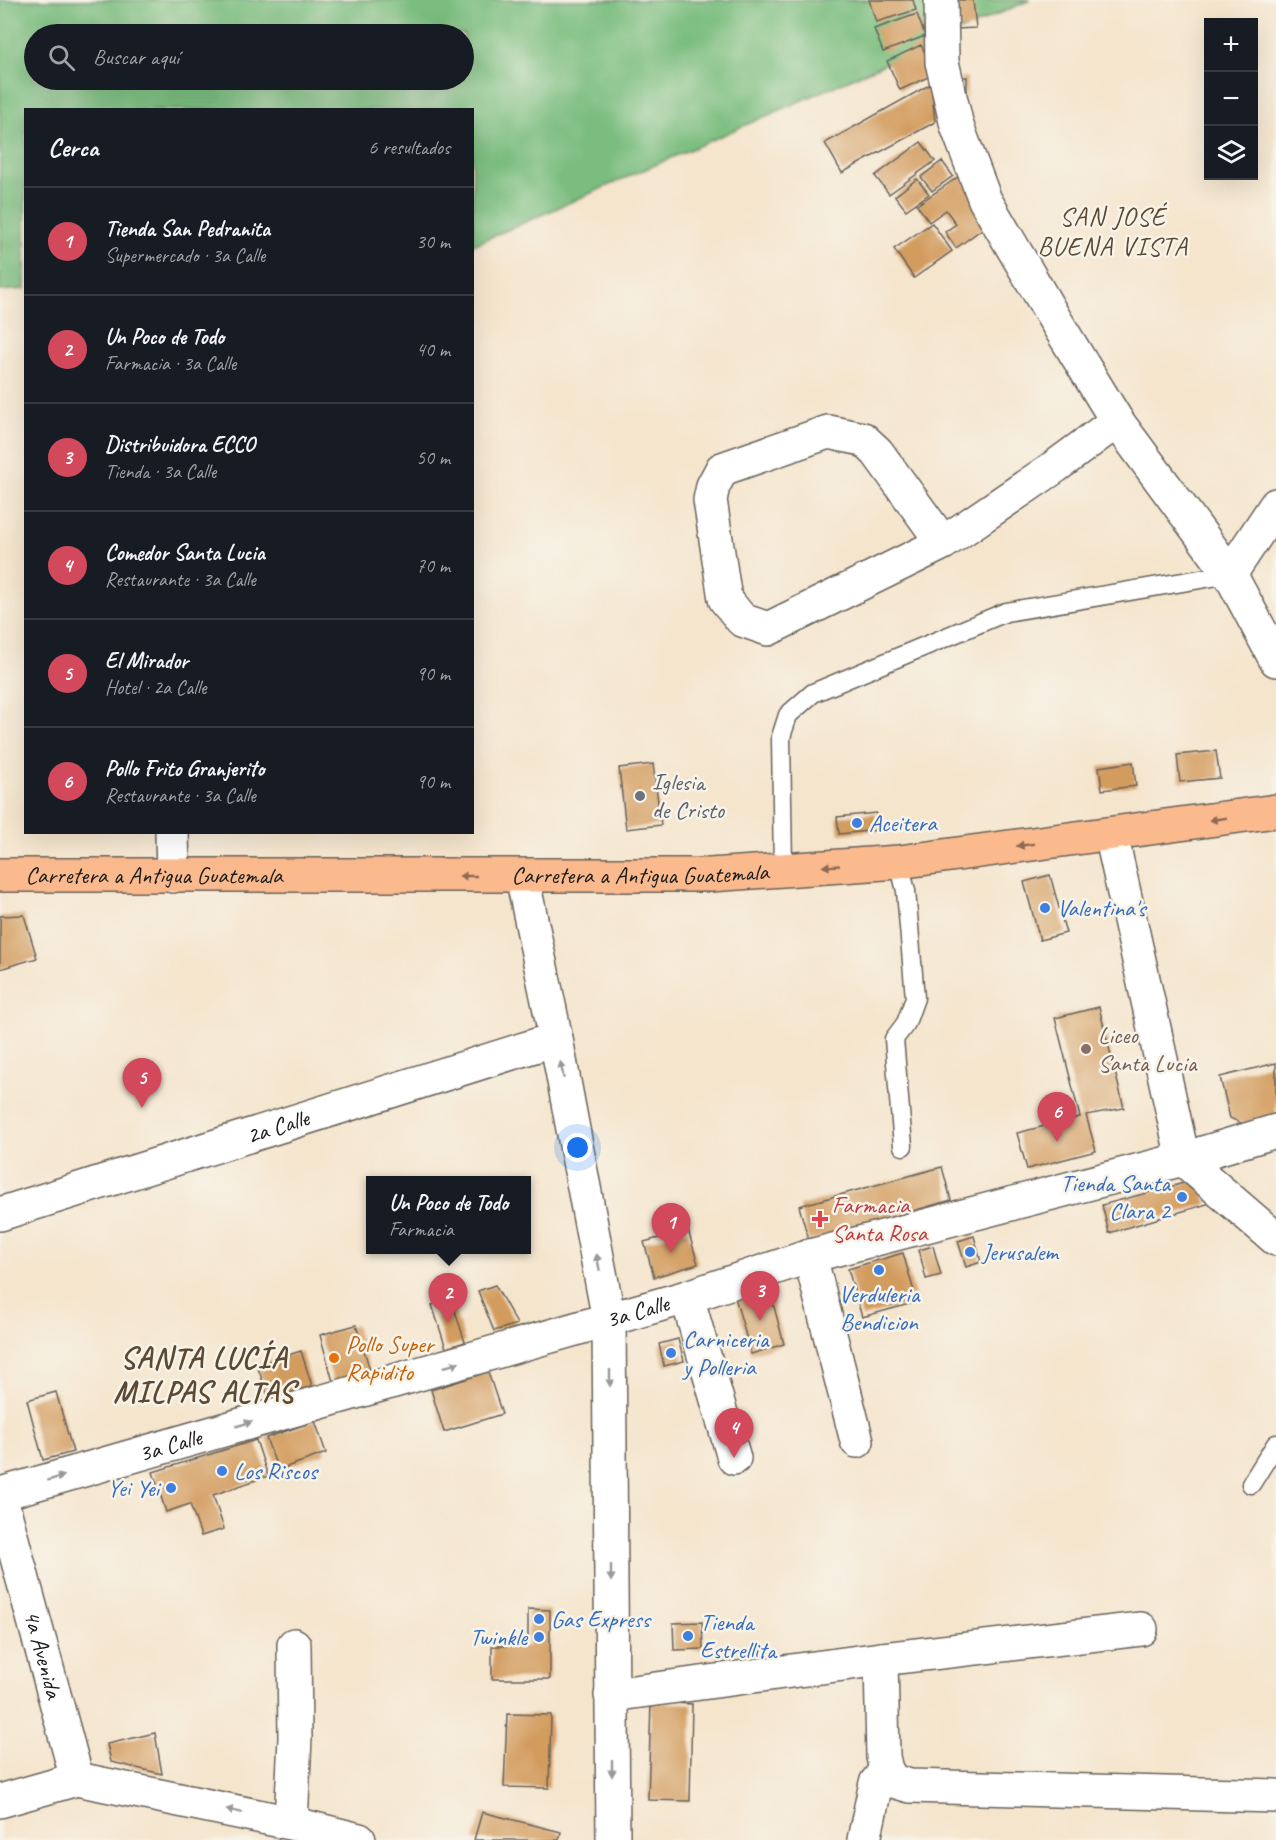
<!DOCTYPE html>
<html lang="es">
<head>
<meta charset="utf-8">
<style>
  body { margin:0; font-family:Caveat,sans-serif; background:#20242c; color:#f1f3f6 }
  .controls { position:absolute; right:18px; top:18px; display:grid; overflow:hidden; border-radius:0px; box-shadow:0 6px 24px #0002 }
  .controls button { width:54px; height:54px; display:grid; place-items:center; padding:0; border:0; border-bottom:2px solid #363941; background:#171b24; color:#f1f3f6; font:30px sans-serif }
  .you { position:absolute; left:578px; top:1148px; width:21px; height:21px; margin:-15px; border:4px solid #fff; border-radius:50%; background:#1a73e8; box-shadow:0 0 0 9px #1a73e833 }
  .badge { display:grid; place-items:center; width:39px; height:39px; border-radius:50%; background:#d1495b; color:#fff; font-size:20px; font-weight:700 }
  .pin { position:absolute; translate:-50% -50px; filter:drop-shadow(0 2px 3px #0008) }
  .pin::after { content:''; position:absolute; top:32px; width:21px; height:18px; background:inherit; clip-path:polygon(0 0,100% 0,50% 100%) }
  .popup { position:absolute; left:366px; top:1176px; width:165px; height:78px; box-sizing:border-box; display:grid; place-content:center; border-radius:0px; background:#171b24; filter:drop-shadow(0 2px 4px #0005); font-size:20px; white-space:nowrap; color:#9ea1a6 }
  .popup b { font-size:22px; color:#f1f3f6 }
  .popup::after { content:''; position:absolute; left:50%; top:100%; margin-left:-12px; border:12px solid transparent; border-top-color:#171b24 }
  .list { margin:0; padding:0; list-style:none }
  h2 { display:flex; justify-content:space-between; align-items:center; height:78px; margin:0; padding:0 24px; font-size:26px }
  h2 small { font-size:20px; font-weight:400; color:#9ea1a6 }
  .list li { display:grid; grid-template-columns:39px 1fr auto; gap:18px; align-items:center; box-sizing:border-box; height:108px; padding:0 24px; border-top:2px solid #363941 }
  .list b { display:block; font-size:22px; white-space:nowrap }
  .list p { margin:0; font-size:20px; white-space:nowrap; color:#9ea1a6 }
  .list em { font-size:20px; font-style:normal; color:#9ea1a6 }
  .icon { flex:none; width:33px; height:33px; fill:none; stroke:currentColor; stroke-width:2; stroke-linecap:round; stroke-linejoin:round }
  .map { position:relative; flex:none; width:1276px; height:1840px; overflow:hidden }
  .search { position:absolute; background:#171b24; box-shadow:0 6px 24px #0002; left:24px; top:24px; width:450px; height:66px; display:flex; align-items:center; gap:15px; box-sizing:border-box; padding:0 21px; border-radius:33px; color:#9ea1a6; font-size:22px }
  .panel { position:absolute; background:#171b24; box-shadow:0 6px 24px #0002; left:24px; top:108px; width:450px; height:726px; border-radius:0px }
  .map>svg:first-child { display:block }
  .forest { fill:#7abd7f; stroke:#4b6c4e; stroke-width:1.5; fill-rule:evenodd }
  .building { fill:#d39c5e }
  .lines { fill:none; stroke-linecap:round; stroke-linejoin:round }
  .service-casing { stroke:#68625a; stroke-width:21 }
  .minor-casing { stroke:#68625a; stroke-width:36 }
  .tertiary-casing { stroke:#68625a; stroke-width:36 }
  .primary-casing { stroke:#68625a; stroke-width:36 }
  .service { stroke:#fff; stroke-width:18 }
  .minor { stroke:#fff; stroke-width:33 }
  .tertiary { stroke:#fff; stroke-width:33 }
  .primary { stroke:#fbba8d; stroke-width:33 }
  .oneway { fill:#8c6b54 }
  .oneway2 { fill:#999 }
  .worship-dot { fill:#6b7280; stroke:#f7f3e8; stroke-width:2 }
  .shop-dot { fill:#3f7fe0; stroke:#f7f3e8; stroke-width:2 }
  .education-dot { fill:#8d6e63; stroke:#f7f3e8; stroke-width:2 }
  .health-dot { fill:#e0444e; stroke:#f7f3e8; stroke-width:2 }
  .food-dot { fill:#e8710a; stroke:#f7f3e8; stroke-width:2 }
  .labels { text-anchor:middle; stroke-width:5; stroke-linejoin:round; paint-order:stroke }
  .worship-label { font-size:24px; fill:#5b616d; stroke:#f7f3e8; text-anchor:start }
  .shop-label { font-size:24px; fill:#366cbe; stroke:#f7f3e8; text-anchor:start }
  .street-label { font-size:24px; fill:#1c1c1c; stroke:#f7f3e8 }
  .education-label { font-size:24px; fill:#785e54; stroke:#f7f3e8; text-anchor:start }
  .health-label { font-size:24px; fill:#be3a42; stroke:#f7f3e8; text-anchor:start }
  .food-label { font-size:24px; fill:#c56008; stroke:#f7f3e8; text-anchor:start }
  .neighbourhood-label { font-size:26px; letter-spacing:1.5px; fill:#5c4933; stroke:#f7f3e8 }
  .district-label { font-size:30px; font-weight:bold; letter-spacing:1.5px; fill:#5c4933; stroke:#f7f3e8 }
</style>
</head>
<body>
<div class="map">
<svg width="1276" height="1840" viewBox="0 0 1276 1840">
  <rect width="100%" height="100%" fill="#f7f3e8"/>
  <filter id="ink" filterUnits="userSpaceOnUse"><feTurbulence type="fractalNoise" baseFrequency=".0167" numOctaves="2"/><feDisplacementMap in="SourceGraphic" scale="12" xChannelSelector="R" yChannelSelector="G"/><feConvolveMatrix kernelMatrix="1 2 1 2 8 2 1 2 1" color-interpolation-filters="sRGB"/></filter>
  <filter id="wash" filterUnits="userSpaceOnUse"><feTurbulence type="fractalNoise" baseFrequency=".008" numOctaves="4" result="noise"/><feDisplacementMap in="SourceGraphic" scale="24" xChannelSelector="R" yChannelSelector="G"/><feGaussianBlur stdDeviation="1.35" result="paint"/><feColorMatrix in="noise" values="0 0 0 0 0 0 0 0 0 0 0 0 0 0 0 0 0 1.4 0 .05"/><feComposite in="paint" operator="in"/></filter>
  <g filter="url(#wash)">
    <rect width="100%" height="100%" fill="#f5e5cd"/>
    <!-- forest -->
    <path class="forest" d="M0,0H1030L473,245L472,110H26L25,289L0,291ZM34,34H464V80H34Z"/>
    <g id="blocks">
      <!-- building -->
      <path class="building" d="M869,0H913L916,10L876,22Z
        M953,0H973L976,28L956,29Z
        M917,14L925,36L883,52L874,29Z
        M921,45L935,74L900,90L887,61Z
        M960,77H967V99Z
        M931,84L935,122L842,173L825,143Z
        M921,142L935,161L889,194L875,176Z
        M942,161L953,176L932,191L921,177Z
        M961,175L993,221L956,248L945,232L956,224L946,210L929,222L917,205Z
        M917,179L929,194L906,210L895,196Z
        M932,223L952,251L914,278L894,249Z
        M1216,751L1220,778L1180,782L1177,755Z
        M1133,762L1136,786L1102,790L1099,767Z
        M653,764L661,825L626,829L619,768Z
        M876,813L878,830L839,834L837,817Z
        M1050,875L1066,933L1040,940L1024,882Z
        M24,915L37,958L0,969V916Z
        M1099,1007L1124,1108L1086,1115L1096,1151L1027,1169L1017,1133L1080,1117L1055,1018Z
        M1276,1063V1115L1243,1124L1230,1118L1220,1077Z
        M942,1167L951,1200L809,1241L799,1206Z
        M1199,1179L1207,1204L1109,1233L1102,1205Z
        M688,1230L698,1264L654,1277L644,1242Z
        M974,1236L981,1262L966,1267L958,1241Z
        M933,1246L941,1275L926,1279L919,1250Z
        M903,1253L917,1302L862,1317L848,1269Z
        M495,1285L517,1324L494,1331L478,1291Z
        M769,1288L784,1344L751,1354L735,1297Z
        M451,1299L465,1342L446,1348L432,1305Z
        M356,1325L371,1373L334,1385L320,1335Z
        M678,1339L684,1361L664,1366L659,1344Z
        M301,1351L312,1386L269,1399L257,1365Z
        M488,1372L502,1414L444,1432L431,1390Z
        M56,1392L73,1452L43,1460L27,1400Z
        M315,1421L326,1453L278,1470L266,1438Z
        M256,1440L268,1476L213,1495L224,1529L201,1536L190,1504L166,1512L153,1472Z
        M528,1609L550,1610V1679H492V1646H528Z
        M702,1622L703,1649L674,1650L673,1623Z
        M651,1702L692,1704L690,1801L648,1800Z
        M507,1714L551,1715L549,1788L504,1787Z
        M155,1733L162,1774L111,1762L107,1744Z
        M482,1812L561,1832L559,1840H474Z"/>
    </g>
  </g>
  <g filter="url(#ink)">
    <use href="#blocks" fill-opacity="0" stroke="#68625a" stroke-width="1.5"/>
    <g class="lines">
      <defs>
        <path id="service" d="M899,862L906,891L915,998L906,1023L894,1039L903,1146
          M783,869L781,737L788,715L813,693L1006,612L1230,574
          M1251,1484L1276,1444"/>
        <g id="minor">
          <path d="M941,0L942,62L957,126L985,200L1054,318L1117,421L1230,574L1276,660"/>
          <path d="M943,543L877,452L863,439L828,432L722,469L713,486L710,500L725,599L742,620L768,629L943,543L1056,466L1117,421"/>
          <path d="M1230,574L1276,505"/>
          <path d="M172,832L173,876"/>
          <path d="M522,876L556,1039L609,1320L613,1840"/>
          <path id="s1" d="M0,1214L556,1039"/>
          <path d="M810,1256L857,1441"/>
          <path d="M687,1297L734,1458"/>
          <path id="s2" d="M0,1494L687,1297L810,1256L1183,1159L1276,1131"/>
          <path id="s3" d="M0,1495L77,1779"/>
          <path d="M881,1659L883,1757L886,1770L893,1781L910,1786L1276,1796"/>
          <path d="M611,1695L881,1659L1141,1629"/>
          <path d="M0,1801L77,1779L291,1823L359,1840"/>
          <path d="M291,1823L295,1738L294,1645"/>
          <path d="M864,1840L876,1783L886,1770"/>
        </g>
        <path id="tertiary" d="M1111,834L1183,1159L1276,1239"/>
        <g id="primary">
          <path id="s4" d="M0,875H710L899,862L1276,811"/>
        </g>
      </defs>
      <!-- service casing -->
      <use href="#service" class="service-casing"/>
      <!-- minor casing -->
      <use href="#minor" class="minor-casing"/>
      <!-- tertiary casing -->
      <use href="#tertiary" class="tertiary-casing"/>
      <!-- primary casing -->
      <use href="#primary" class="primary-casing"/>
      <!-- service -->
      <use href="#service" class="service"/>
      <!-- minor -->
      <use href="#minor" class="minor"/>
      <!-- tertiary -->
      <use href="#tertiary" class="tertiary"/>
      <!-- primary -->
      <use href="#primary" class="primary"/>
    </g>
    <!-- one-way arrows -->
    <defs><path id="oneway-solid" d="M-6-.8H1V-3.2L6.5 0L1 3.2V.8H-6Z" transform="scale(1.5)"/></defs>
    <g class="oneway">
      <use href="#oneway-solid" transform="translate(1218 819) rotate(172)"/>
      <use href="#oneway-solid" transform="translate(1025 845) rotate(172)"/>
      <use href="#oneway-solid" transform="translate(831 866) rotate(177)"/>
      <use href="#oneway-solid" transform="translate(468 876) rotate(180)"/>
    </g>
    <g class="oneway2">
      <use href="#oneway-solid" transform="translate(562 1070) rotate(-101)"/>
      <use href="#oneway-solid" transform="translate(598 1262) rotate(-101)"/>
      <use href="#oneway-solid" transform="translate(451 1365) rotate(-16)"/>
      <use href="#oneway-solid" transform="translate(610 1378) rotate(90)"/>
      <use href="#oneway-solid" transform="translate(244 1424) rotate(-16)"/>
      <use href="#oneway-solid" transform="translate(56 1478) rotate(-16)"/>
      <use href="#oneway-solid" transform="translate(611 1573) rotate(90)"/>
      <use href="#oneway-solid" transform="translate(612 1768) rotate(90)"/>
      <use href="#oneway-solid" transform="translate(234 1811) rotate(-168)"/>
    </g>
  </g>
  <!-- markers -->
  <circle class="worship-dot" cx="640" cy="796" r="6"/>
  <g class="shop-dot">
    <circle cx="857" cy="823" r="6"/>
    <circle cx="1045" cy="908" r="6"/>
    <circle cx="1182" cy="1197" r="6"/>
    <circle cx="970" cy="1252" r="6"/>
    <circle cx="879" cy="1270" r="6"/>
    <circle cx="671" cy="1353" r="6"/>
    <circle cx="222" cy="1471" r="6"/>
    <circle cx="171" cy="1488" r="6"/>
    <circle cx="539" cy="1619" r="6"/>
    <circle cx="688" cy="1636" r="6"/>
    <circle cx="539" cy="1637" r="6"/>
  </g>
  <circle class="education-dot" cx="1086" cy="1049" r="6"/>
  <path class="health-dot" d="M817 1210h6v6h6v6h-6v6h-6v-6h-6v-6h6z"/>
  <circle class="food-dot" cx="334" cy="1358" r="6"/>
  <g class="labels">
    <!-- worship labels -->
    <g class="worship-label">
      <text x="652" y="790">Iglesia<tspan x="652" dy="28">de Cristo</tspan></text>
    </g>
    <!-- shop labels -->
    <g class="shop-label">
      <text x="869" y="831">Aceitera</text>
      <text x="1057" y="916">Valentina's</text>
      <text x="1170" y="1191" text-anchor="end">Tienda Santa<tspan x="1170" dy="28">Clara 2</tspan></text>
      <text x="982" y="1260">Jerusalem</text>
      <text x="879" y="1302" text-anchor="middle">Verduleria<tspan x="879" dy="28">Bendicion</tspan></text>
      <text x="683" y="1347">Carniceria<tspan x="683" dy="28">y Polleria</tspan></text>
      <text x="234" y="1479">Los Riscos</text>
      <text x="159" y="1496" text-anchor="end">Yei Yei</text>
      <text x="551" y="1627">Gas Express</text>
      <text x="700" y="1630">Tienda<tspan x="700" dy="28">Estrellita</tspan></text>
      <text x="527" y="1645" text-anchor="end">Twinkle</text>
    </g>
    <!-- street labels -->
    <g class="street-label">
      <text dy="8" stroke="none"><textPath href="#s4" startOffset="640">Carretera a Antigua Guatemala</textPath></text>
      <text dy="8" stroke="none"><textPath href="#s4" startOffset="154">Carretera a Antigua Guatemala</textPath></text>
      <text dy="8" stroke="none"><textPath href="#s1" startOffset="291">2a Calle</textPath></text>
      <text dy="8" stroke="none"><textPath href="#s2" startOffset="663">3a Calle</textPath></text>
      <text dy="8" stroke="none"><textPath href="#s2" startOffset="177">3a Calle</textPath></text>
      <text dy="8" stroke="none"><textPath href="#s3" startOffset="165">4a Avenida</textPath></text>
    </g>
    <!-- education labels -->
    <g class="education-label">
      <text x="1098" y="1043">Liceo<tspan x="1098" dy="28">Santa Lucia</tspan></text>
    </g>
    <!-- health labels -->
    <g class="health-label">
      <text x="832" y="1213">Farmacia<tspan x="832" dy="28">Santa Rosa</tspan></text>
    </g>
    <!-- food labels -->
    <g class="food-label">
      <text x="346" y="1352">Pollo Super<tspan x="346" dy="28">Rapidito</tspan></text>
    </g>
    <!-- neighbourhood labels -->
    <g class="neighbourhood-label">
      <text x="1113" y="225">SAN JOSÉ<tspan x="1113" dy="30">BUENA VISTA</tspan></text>
    </g>
    <!-- district labels -->
    <g class="district-label">
      <text x="204" y="1368">SANTA LUCÍA<tspan x="204" dy="34">MILPAS ALTAS</tspan></text>
    </g>
  </g>
</svg>
<div class="controls">
<button>+</button>
<button>−</button>
<button><svg class="icon" aria-label="layers" viewBox="0 0 24 24"><path d="M12 4l9 5-9 5-9-5zM3 14l9 5 9-5"/></svg></button>
</div>
<div class="you"></div>
<div class="pin badge" style="left:671px;top:1253px">1</div>
<div class="pin badge" style="left:448px;top:1323px">2</div>
<div class="popup"><b>Un Poco de Todo</b>Farmacia</div>
<div class="pin badge" style="left:760px;top:1321px">3</div>
<div class="pin badge" style="left:734px;top:1458px">4</div>
<div class="pin badge" style="left:142px;top:1108px">5</div>
<div class="pin badge" style="left:1057px;top:1142px">6</div>
<div class="search"><svg class="icon" aria-label="search" viewBox="0 0 24 24"><circle cx="10" cy="10" r="6"/><path d="M15 15l6 6"/></svg>Buscar aquí</div>
<section class="panel">
<h2>Cerca<small>6 resultados</small></h2>
<ul class="list">
<li><span class="badge">1</span><div><b>Tienda San Pedranita</b><p>Supermercado · 3a Calle</p></div><em>30 m</em></li>
<li><span class="badge">2</span><div><b>Un Poco de Todo</b><p>Farmacia · 3a Calle</p></div><em>40 m</em></li>
<li><span class="badge">3</span><div><b>Distribuidora ECCO</b><p>Tienda · 3a Calle</p></div><em>50 m</em></li>
<li><span class="badge">4</span><div><b>Comedor Santa Lucia</b><p>Restaurante · 3a Calle</p></div><em>70 m</em></li>
<li><span class="badge">5</span><div><b>El Mirador</b><p>Hotel · 2a Calle</p></div><em>90 m</em></li>
<li><span class="badge">6</span><div><b>Pollo Frito Granjerito</b><p>Restaurante · 3a Calle</p></div><em>90 m</em></li>
</ul>
</section>
</div>
</body>
</html>
